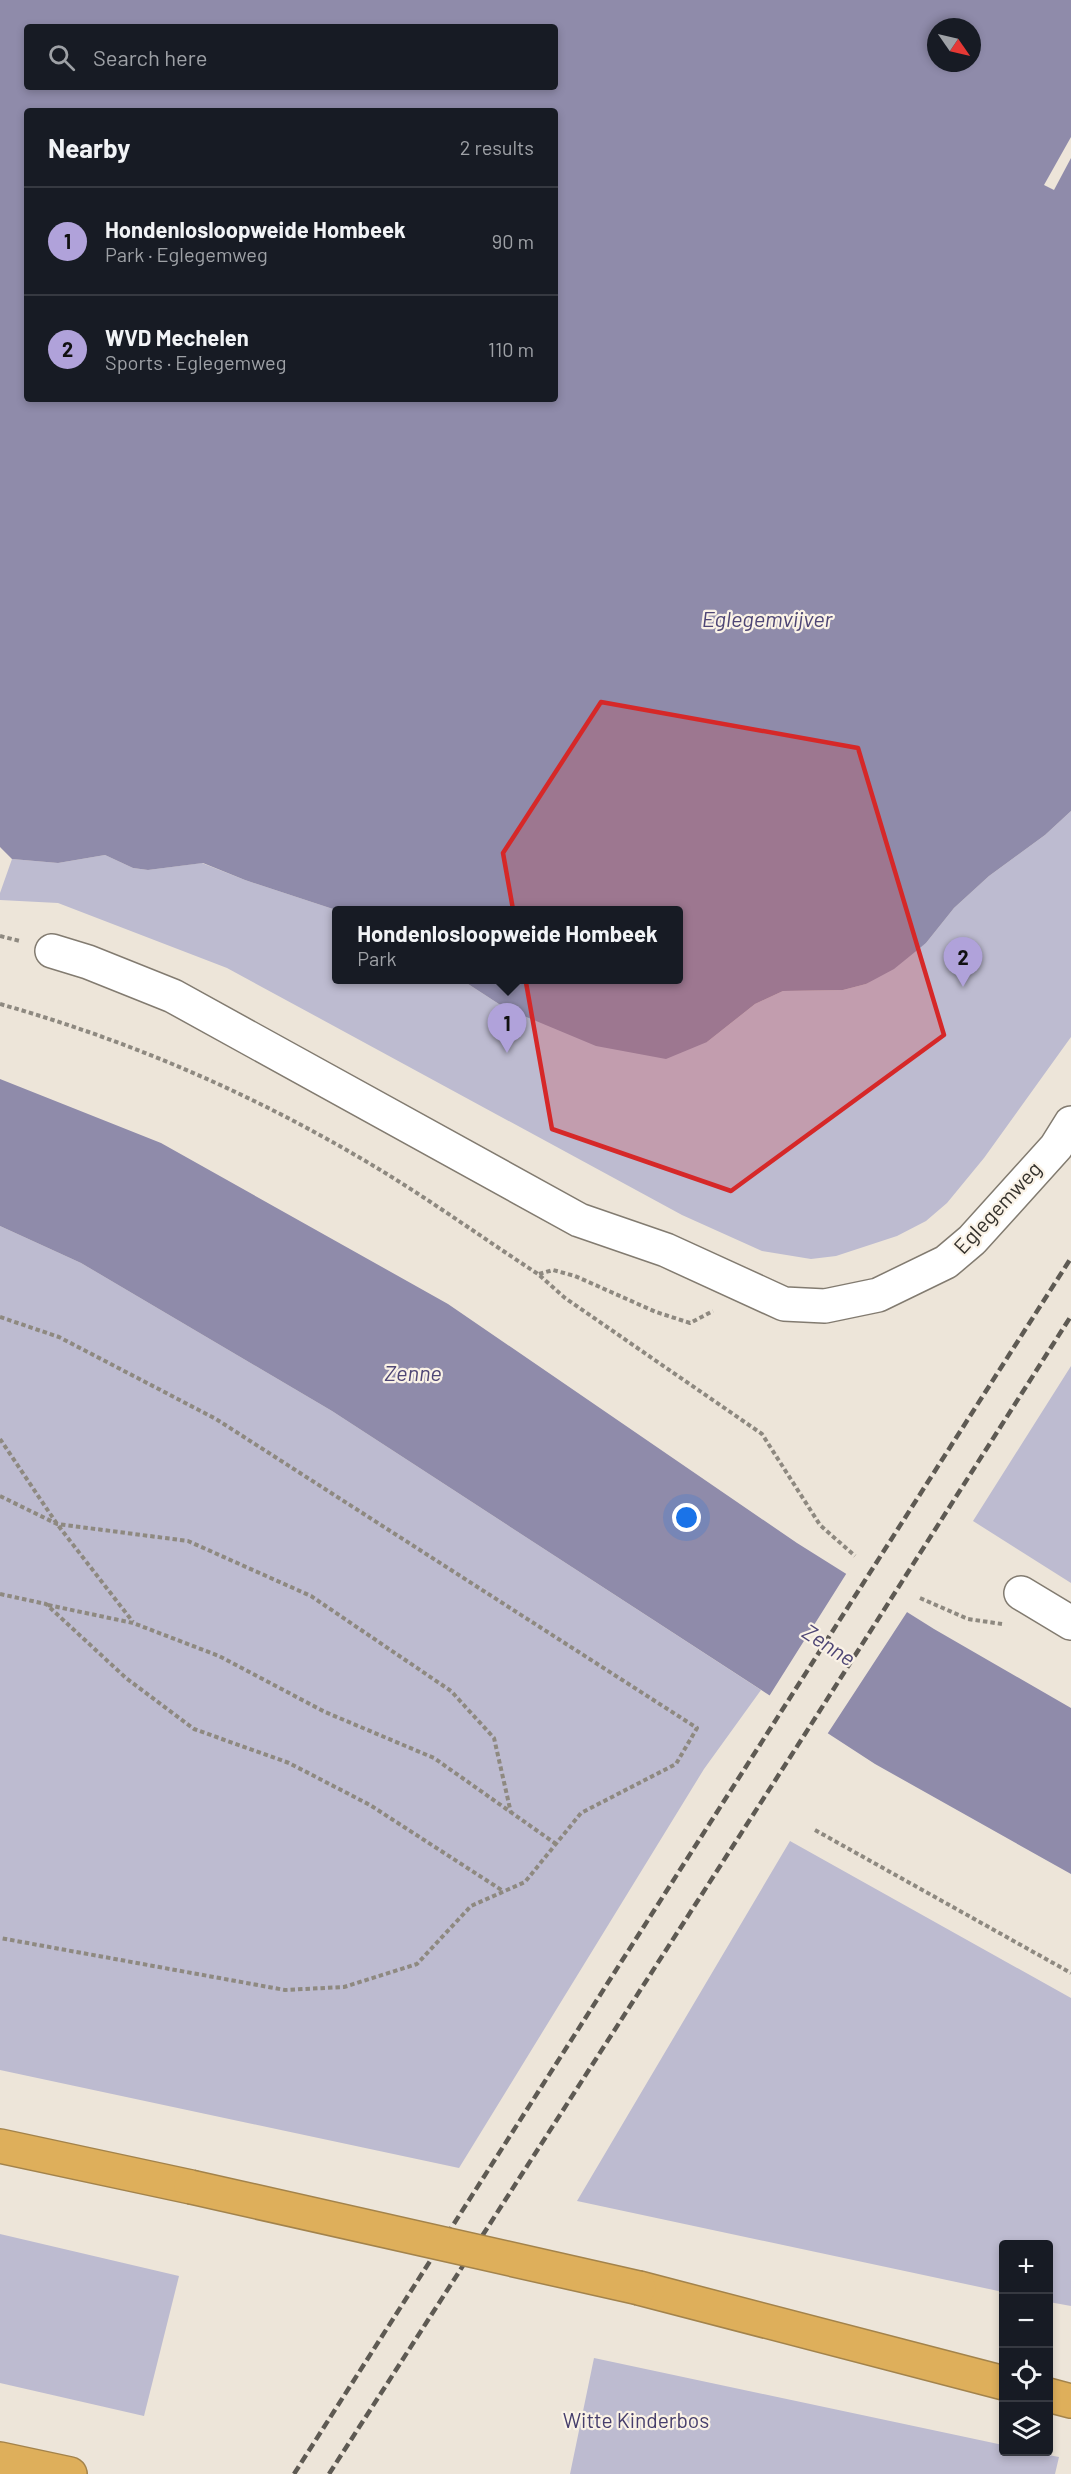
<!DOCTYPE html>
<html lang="en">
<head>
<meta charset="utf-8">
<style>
  body { margin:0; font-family:Barlow,sans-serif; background:#20242c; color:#f1f3f6 }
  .controls { position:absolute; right:18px; bottom:18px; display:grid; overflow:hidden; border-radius:6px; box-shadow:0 3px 9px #0003 }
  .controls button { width:54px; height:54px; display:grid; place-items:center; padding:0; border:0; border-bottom:2px solid #363941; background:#171b24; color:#f1f3f6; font:30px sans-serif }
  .compass { position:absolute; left:927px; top:18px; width:54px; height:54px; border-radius:50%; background:#171b24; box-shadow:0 3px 9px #0003; rotate:124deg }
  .you { position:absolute; left:687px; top:1518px; width:21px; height:21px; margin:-15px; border:4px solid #fff; border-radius:50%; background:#1a73e8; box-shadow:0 0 0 9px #1a73e833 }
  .badge { display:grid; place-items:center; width:39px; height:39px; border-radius:50%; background:#b0a2da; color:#111; font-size:20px; font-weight:700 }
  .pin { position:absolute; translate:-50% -50px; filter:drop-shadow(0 2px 3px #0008) }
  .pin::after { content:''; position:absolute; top:32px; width:21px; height:18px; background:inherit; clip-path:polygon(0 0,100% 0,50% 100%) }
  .popup { position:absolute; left:332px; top:906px; width:351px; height:78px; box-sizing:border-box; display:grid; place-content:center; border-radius:6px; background:#171b24; filter:drop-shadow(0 2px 4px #0005); font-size:20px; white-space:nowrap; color:#9ea1a6 }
  .popup b { font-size:22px; color:#f1f3f6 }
  .popup::after { content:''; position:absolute; left:50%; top:100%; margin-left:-12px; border:12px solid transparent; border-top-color:#171b24 }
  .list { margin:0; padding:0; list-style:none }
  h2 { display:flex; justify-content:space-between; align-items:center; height:78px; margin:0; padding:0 24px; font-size:26px }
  h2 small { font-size:20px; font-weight:400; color:#9ea1a6 }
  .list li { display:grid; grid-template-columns:39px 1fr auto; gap:18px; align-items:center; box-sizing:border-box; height:108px; padding:0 24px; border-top:2px solid #363941 }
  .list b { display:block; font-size:22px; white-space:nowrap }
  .list p { margin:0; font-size:20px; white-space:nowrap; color:#9ea1a6 }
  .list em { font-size:20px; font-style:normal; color:#9ea1a6 }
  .icon { flex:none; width:33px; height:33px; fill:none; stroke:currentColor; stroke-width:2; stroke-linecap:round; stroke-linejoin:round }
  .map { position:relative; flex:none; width:1071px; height:2474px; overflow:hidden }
  .search { position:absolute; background:#171b24; box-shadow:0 3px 9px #0003; left:24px; top:24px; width:534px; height:66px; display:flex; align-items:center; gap:15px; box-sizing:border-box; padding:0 21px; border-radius:6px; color:#9ea1a6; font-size:22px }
  .panel { position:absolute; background:#171b24; box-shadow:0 3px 9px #0003; left:24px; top:108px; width:534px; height:294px; border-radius:6px }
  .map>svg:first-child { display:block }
  .green { fill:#bdbbd0 }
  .water { fill:#8f8baa; fill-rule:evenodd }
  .pier { fill:#ede5d9 }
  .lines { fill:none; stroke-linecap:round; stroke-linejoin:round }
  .minor-casing { stroke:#827b70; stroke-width:36 }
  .highway-casing { stroke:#a3834b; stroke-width:36 }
  .path { stroke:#8e8980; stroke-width:4; stroke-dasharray:4.5 3; stroke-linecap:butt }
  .minor { stroke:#fff; stroke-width:33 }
  .highway { stroke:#deaf5b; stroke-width:33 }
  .rail { stroke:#5e5a53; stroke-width:4.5; stroke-dasharray:9 4.5; stroke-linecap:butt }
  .highway-bridge-casing { stroke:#a3834b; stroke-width:36; stroke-linecap:butt }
  .highway-bridge { stroke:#deaf5b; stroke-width:33 }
  .marked { fill:#d62828; fill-opacity:0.2; stroke:#d62828; stroke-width:4.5; stroke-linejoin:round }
  .labels { text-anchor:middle; stroke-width:4.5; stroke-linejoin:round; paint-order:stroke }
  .street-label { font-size:21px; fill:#35322d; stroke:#faf2e6 }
  .park-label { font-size:21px; fill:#463e6c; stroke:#faf2e6 }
  .water-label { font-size:22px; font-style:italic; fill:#4e4675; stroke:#faf2e6 }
</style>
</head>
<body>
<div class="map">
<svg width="1071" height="2474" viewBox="0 0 1071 2474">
  <rect width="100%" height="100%" fill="#ede5d9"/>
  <!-- green -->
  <path class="green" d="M1071,811V1037L984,1158L947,1203L926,1221L897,1236L836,1256L811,1259L762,1251L682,1215L227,968L58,903L0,900V893L12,859L58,863L105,855L133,868L148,870L202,863L245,880L336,910V980H462L505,1008L707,1042L755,1004L783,991L843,990L866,984L926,943L954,908L989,876L1045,835Z
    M0,1226L81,1263L332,1411L761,1690L704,1769L459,2168L0,2070Z
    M1071,1366V1583L973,1521Z
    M790,1841L1071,1998V2306L1049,2302L1048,2244H1004L1003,2292L577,2201Z
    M0,2234L179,2276L144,2416L0,2383Z
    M594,2358L1003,2445L1004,2452H1033L1059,2457L1055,2474H570Z"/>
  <!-- water -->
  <path class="water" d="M0,0H1071V811L1045,835L989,876L954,908L926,943L894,969L866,984L843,990L783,991L755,1004L707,1042L666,1059L596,1046L505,1008L462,980H678V910H336L245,880L203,863L148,870L133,868L105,855L58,863L12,859L0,847ZM27,27H555V87H27ZM936,27H972V63H936ZM27,111H555V399H27Z
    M0,1079L161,1143L448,1304L797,1543L934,1629L1071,1708V1874L875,1764L332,1411L81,1263L0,1226Z"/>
  <!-- pier -->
  <path class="pier" d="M1071,137V158L1054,190L1044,185Z
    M848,1571L909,1609L826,1736L768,1698Z"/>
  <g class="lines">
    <defs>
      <path id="minor" d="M52,951L88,962L173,996L579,1220L666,1250L784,1304L825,1306L878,1295L946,1262L972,1240L1056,1147L1071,1123
        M1021,1593L1071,1623"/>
      <path id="highway" d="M0,2146L191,2187
        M639,2288L1004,2383
        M1048,2395L1071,2401
        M0,2459L70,2474"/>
    </defs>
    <!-- minor casing -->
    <use href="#minor" class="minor-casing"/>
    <!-- highway casing -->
    <use href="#highway" class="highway-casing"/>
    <!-- path -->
    <path class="path" d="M0,936L20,941
      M0,1004C124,1039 244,1090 355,1155C418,1191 478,1235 538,1274L565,1298L762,1434L820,1525L855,1556
      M539,1274L553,1270L575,1276L656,1312L690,1323L713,1311
      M0,1317L59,1337L216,1419L697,1728L676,1764L581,1813L525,1882L471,1906L417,1964L344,1987L285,1990L0,1938
      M0,1439L57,1524L133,1622
      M0,1496L57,1524L188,1541L311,1596L451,1691L494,1738L511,1813
      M0,1594L46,1604L126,1678L194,1729L289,1763L370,1805L503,1891
      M920,1598L968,1619L1002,1624
      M48,1605L133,1623L219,1656L325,1712L434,1758L556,1844
      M815,1830L1071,1973"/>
    <!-- minor -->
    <use href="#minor" class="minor"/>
    <!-- highway -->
    <use href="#highway" class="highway"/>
    <!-- rail -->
    <path class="rail" d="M294,2474L1071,1258
      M329,2474L805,1734L1071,1316"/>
    <defs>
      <path id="highway-bridge" d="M191,2187L639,2288"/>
    </defs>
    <!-- highway-bridge casing -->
    <use href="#highway-bridge" class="highway-bridge-casing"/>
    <!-- highway-bridge -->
    <use href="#highway-bridge" class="highway-bridge"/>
  </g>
  <!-- marked area -->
  <path class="marked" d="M601,702L858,748L944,1035L731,1191L552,1129L503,853Z"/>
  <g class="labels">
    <!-- street labels -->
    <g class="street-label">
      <text transform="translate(998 1208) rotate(-47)" y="7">Eglegemweg</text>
    </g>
    <!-- park labels -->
    <g class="park-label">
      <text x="636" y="2428">Witte Kinderbos</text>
    </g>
    <!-- water labels -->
    <g class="water-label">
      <text x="767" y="627">Eglegemvijver</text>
      <text x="413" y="1381">Zenne</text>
      <text transform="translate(829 1645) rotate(33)" y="8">Zenne</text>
    </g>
  </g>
</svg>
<div class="controls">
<button>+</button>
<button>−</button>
<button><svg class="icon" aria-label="locate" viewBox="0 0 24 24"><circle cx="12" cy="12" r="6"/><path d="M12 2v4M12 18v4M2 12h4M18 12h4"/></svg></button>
<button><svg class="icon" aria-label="layers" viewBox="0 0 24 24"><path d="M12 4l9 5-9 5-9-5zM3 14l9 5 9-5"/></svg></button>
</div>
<svg class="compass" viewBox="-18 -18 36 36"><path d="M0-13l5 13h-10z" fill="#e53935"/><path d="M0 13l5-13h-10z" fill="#9ea1a6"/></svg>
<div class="you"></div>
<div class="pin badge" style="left:507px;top:1053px">1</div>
<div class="popup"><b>Hondenlosloopweide Hombeek</b>Park</div>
<div class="pin badge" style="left:963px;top:987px">2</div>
<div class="search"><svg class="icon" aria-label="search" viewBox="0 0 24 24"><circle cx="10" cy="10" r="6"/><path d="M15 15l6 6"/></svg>Search here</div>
<section class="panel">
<h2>Nearby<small>2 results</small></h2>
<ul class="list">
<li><span class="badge">1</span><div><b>Hondenlosloopweide Hombeek</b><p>Park · Eglegemweg</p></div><em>90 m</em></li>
<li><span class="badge">2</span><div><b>WVD Mechelen</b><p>Sports · Eglegemweg</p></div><em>110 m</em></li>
</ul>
</section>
</div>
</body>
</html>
